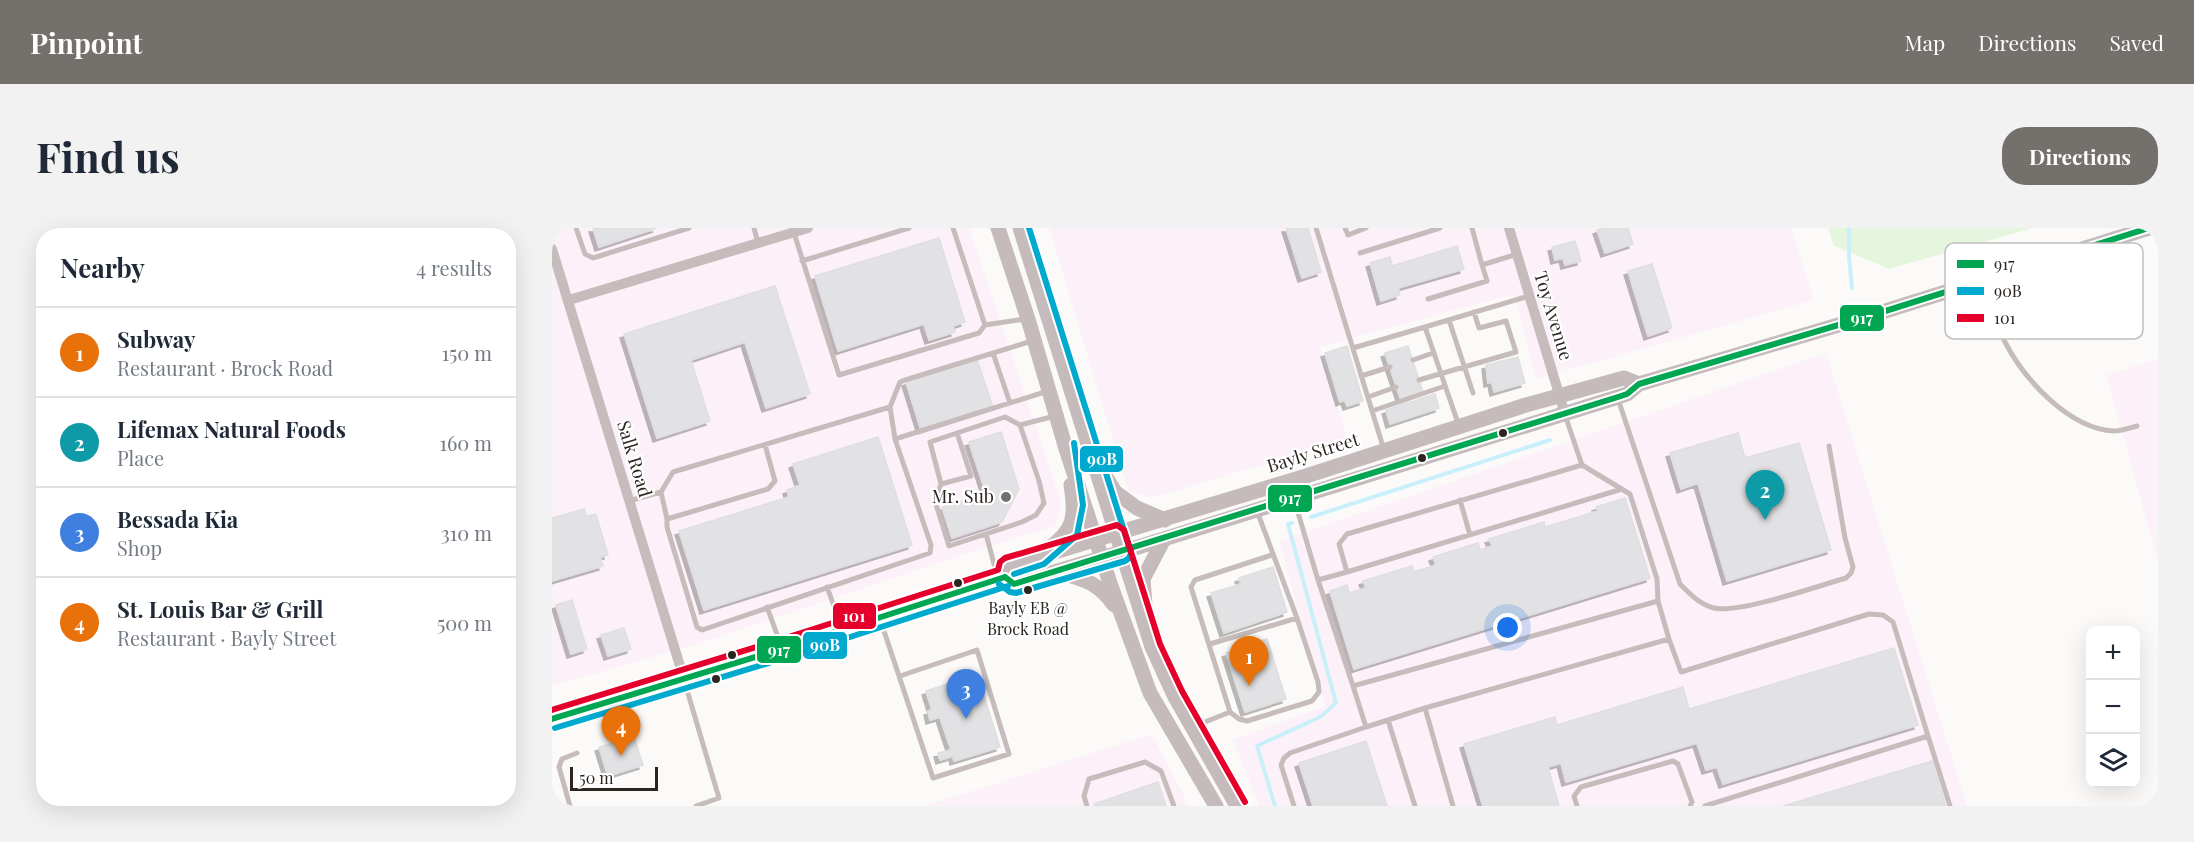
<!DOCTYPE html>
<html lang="en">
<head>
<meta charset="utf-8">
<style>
  body { margin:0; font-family:"Playfair Display",serif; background:#f2f2f3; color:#1f2937 }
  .controls { position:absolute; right:18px; bottom:18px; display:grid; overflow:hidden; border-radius:12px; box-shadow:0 6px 24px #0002 }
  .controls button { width:54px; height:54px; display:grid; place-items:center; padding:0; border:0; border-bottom:2px solid #e0e1e3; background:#fff; color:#1f2937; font:30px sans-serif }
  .scale { position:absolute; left:18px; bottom:15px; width:88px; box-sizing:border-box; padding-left:6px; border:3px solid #2b2520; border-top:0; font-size:16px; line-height:21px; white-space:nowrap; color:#2b2520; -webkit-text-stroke:4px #fff; paint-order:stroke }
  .you { position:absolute; left:956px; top:400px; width:21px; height:21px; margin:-15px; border:4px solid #fff; border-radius:50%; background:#1a73e8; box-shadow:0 0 0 9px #1a73e833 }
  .badge { display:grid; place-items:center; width:39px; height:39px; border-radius:50%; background:#74706c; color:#fff; font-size:20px; font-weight:700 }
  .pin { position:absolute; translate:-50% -50px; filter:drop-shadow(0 2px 3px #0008) }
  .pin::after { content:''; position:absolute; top:32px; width:21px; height:18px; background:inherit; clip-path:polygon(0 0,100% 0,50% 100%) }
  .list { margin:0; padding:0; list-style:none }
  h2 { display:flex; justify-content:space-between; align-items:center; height:78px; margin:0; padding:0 24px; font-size:26px }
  h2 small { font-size:20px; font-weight:400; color:#747a83 }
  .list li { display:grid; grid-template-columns:39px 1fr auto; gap:18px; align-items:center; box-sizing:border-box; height:90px; padding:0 24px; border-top:2px solid #e0e1e3 }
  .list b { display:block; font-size:22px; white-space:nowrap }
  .list p { margin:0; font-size:20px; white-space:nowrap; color:#747a83 }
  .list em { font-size:20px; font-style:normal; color:#747a83 }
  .icon { flex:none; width:33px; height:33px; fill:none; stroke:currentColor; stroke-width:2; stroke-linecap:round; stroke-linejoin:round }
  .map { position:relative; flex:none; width:1606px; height:578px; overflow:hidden; border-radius:24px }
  header { display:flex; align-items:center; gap:36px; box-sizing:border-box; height:84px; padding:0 30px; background:#74706c; color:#fff }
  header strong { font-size:28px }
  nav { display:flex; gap:33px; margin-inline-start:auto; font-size:21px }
  .intro { display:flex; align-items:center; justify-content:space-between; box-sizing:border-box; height:144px; padding:0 36px }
  h1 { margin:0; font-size:42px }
  .button { padding:15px 27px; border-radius:24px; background:#74706c; color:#fff; font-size:21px; font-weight:700 }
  main { display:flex; gap:36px; padding:0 36px }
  aside { flex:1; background:#fff; border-radius:24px; box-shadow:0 6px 24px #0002 }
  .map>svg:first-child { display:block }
  .industrial { fill:#fdf1f9 }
  .green { fill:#e6f6de }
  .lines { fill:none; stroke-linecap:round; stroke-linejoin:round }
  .stream { stroke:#c9f0fa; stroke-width:4 }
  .building { fill:#e2e1e3; stroke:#dfdee1; stroke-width:1.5; filter:url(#shadow) }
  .service { stroke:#c6bcbc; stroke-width:5 }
  .minor { stroke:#c6bcbc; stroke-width:10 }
  .secondary { stroke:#c5bbbc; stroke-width:15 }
  .bus-1-casing { stroke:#fff; stroke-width:10 }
  .bus-2-casing { stroke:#fff; stroke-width:10 }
  .bus-3-casing { stroke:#fff; stroke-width:10 }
  .bus-1 { stroke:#00a651; stroke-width:6 }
  .bus-2 { stroke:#00a9ce; stroke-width:6 }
  .bus-3 { stroke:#e4002b; stroke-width:6 }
  .bus-dot { fill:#2b2520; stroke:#fff; stroke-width:2 }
  .poi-dot { fill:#74706c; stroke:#fff; stroke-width:2 }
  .labels { text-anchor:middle; stroke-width:4.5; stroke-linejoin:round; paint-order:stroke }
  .bus-label { font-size:16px; fill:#2b2520; stroke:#fff }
  .street-label { font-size:18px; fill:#2b2520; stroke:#fff }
  .poi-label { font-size:18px; fill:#2b2520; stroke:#fff; text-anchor:end }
  .key { fill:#fff; stroke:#bfbebc; stroke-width:1.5 }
  .key-label { font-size:16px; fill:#2b2520 }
  .line-badge { stroke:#fff; stroke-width:2 }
  .badge-label { font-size:16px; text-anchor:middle; font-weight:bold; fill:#fff }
</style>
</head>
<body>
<header>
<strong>Pinpoint</strong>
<nav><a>Map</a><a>Directions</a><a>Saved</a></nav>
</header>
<div class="intro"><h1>Find us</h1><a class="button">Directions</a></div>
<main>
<aside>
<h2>Nearby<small>4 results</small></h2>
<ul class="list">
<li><span class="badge" style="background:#e8710a">1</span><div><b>Subway</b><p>Restaurant · Brock Road</p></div><em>150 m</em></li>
<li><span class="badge" style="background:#0f9aa8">2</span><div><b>Lifemax Natural Foods</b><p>Place</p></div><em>160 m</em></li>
<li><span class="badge" style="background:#3f7fe0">3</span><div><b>Bessada Kia</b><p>Shop</p></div><em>310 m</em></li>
<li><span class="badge" style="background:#e8710a">4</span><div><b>St. Louis Bar &amp; Grill</b><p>Restaurant · Bayly Street</p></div><em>500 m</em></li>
</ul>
</aside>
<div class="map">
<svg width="1606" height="578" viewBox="0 0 1606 578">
  <defs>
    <filter id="shadow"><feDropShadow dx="-4" dy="4" stdDeviation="0" flood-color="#0004"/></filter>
  </defs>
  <rect width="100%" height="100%" fill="#fcfaf8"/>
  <!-- industrial -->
  <path class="industrial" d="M0,0H417L510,276L503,298L431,320L142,417L0,458Z
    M497,0H1239L1262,72L984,151L962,66L768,119L796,211L600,270L576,262Z
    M1274,125L1415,578H707L681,512L773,478L727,313Z
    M1606,131V333L1554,147Z
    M600,506L637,578H373Z"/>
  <!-- green -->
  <path class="green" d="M1276,0H1481L1337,41L1282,18Z"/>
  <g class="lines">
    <!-- stream -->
    <path class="stream" d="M1297,0V28L1300,60
      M759,289L998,212
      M723,578L705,518L768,489L784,475L736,296L740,295"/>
  </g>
  <!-- building -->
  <path class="building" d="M41,0H105L47,19Z
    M734,0H756L769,44L750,50Z
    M1051,0H1076L1081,16L1053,25L1045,2Z
    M387,10L413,94L401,98L403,104L377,112L372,96L286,123L263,48Z
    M1023,13L1029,33L1013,37L1011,30L1003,32L1000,19Z
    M905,18L912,41L846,60L848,67L829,73L818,35L838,29L840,38Z
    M1100,36L1120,100L1096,108L1076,43Z
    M223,58L258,166L214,180L193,114L139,132L158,193L105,210L72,106Z
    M795,118L811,173L795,178L793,172L788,174L773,125Z
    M856,118L871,164L849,172L833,125Z
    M966,129L973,155L942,164L940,154L936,155L934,137Z
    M425,131L441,179L369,202L354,154Z
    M883,166L887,180L838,196L834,182Z
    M449,204L467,261L450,294L400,310L390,279L434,265L417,214Z
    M1186,205L1193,230L1247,215L1279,322L1175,353L1146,255L1129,261L1118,225Z
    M326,209L360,317L152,382L127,303L237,269L235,262L248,257L241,236Z
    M1073,270L1098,350L802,441L778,363L795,357L797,365L814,360L811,353L860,338L862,344L884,337L881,329L926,315L928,322L940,318L937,311L992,294L993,299L1046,283L1044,279Z
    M32,281L34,288L44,286L56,327L48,329L51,338L0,353V290Z
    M721,339L735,384L672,405L659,365L689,356L687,350Z
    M20,372L35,421L19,426L4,377Z
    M72,400L79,421L56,428L49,407Z
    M715,411L734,471L693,484L674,425Z
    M1342,420L1366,497L1171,556L1165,539L1154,542L1145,515L1014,554L1009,535L996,539L1007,578H931L912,516L1003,489L1005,497L1131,459L1137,481Z
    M425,446L448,519L402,533L401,528L388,532L386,525L399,522L388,489L378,492L376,483L380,482L374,463Z
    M82,509L91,537L56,548L47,519Z
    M814,513L835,578H761L747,535Z
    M1380,533L1394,578H1231Z
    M606,554L614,578H542V576Z"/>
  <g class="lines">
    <!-- service -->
    <path class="service" d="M24,0L33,26L41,30L137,0
      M202,0L206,15
      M764,0L832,222
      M793,0L796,7L814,0
      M920,0L930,37
      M242,5L287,147L427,105L433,97L401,0
      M808,25L888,0
      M250,33L357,0
      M1432,53C1438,73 1443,95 1453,114C1472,151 1517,201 1562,203C1570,203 1578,200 1585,198
      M876,71L935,53L930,37L965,26
      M897,92L921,165
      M433,97L473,91
      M801,120L873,99
      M441,125L458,175
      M861,132L881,125
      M809,148L838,139
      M867,152L964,124L954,93L927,100L922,84
      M816,169L844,159
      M1066,171L1128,356C1138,366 1147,376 1162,380C1186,386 1266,358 1294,350L1299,345L1301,339L1293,310L1277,218
      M338,179L343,211L496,163
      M820,183L893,158
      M468,197L487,253L492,275L484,287L470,294L397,318L383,273L389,256L378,214L453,189L468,197L503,188
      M907,198L873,99L977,68
      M389,256L419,248L405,205
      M109,264L115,291L216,261L223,253L213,217
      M742,271L766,352L795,344L787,316L795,306L1030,237L1013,187
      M908,272L918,307
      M77,273L109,264L121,244L338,179L348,154L353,152L480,113
      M115,291V299L145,399L150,402L378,325L379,317L343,211
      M434,306L446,351
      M795,344L1070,261
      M766,352L801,458L1106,373L1105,351L1078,266L1030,237
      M275,359L290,400
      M215,379L230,420
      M328,391L381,550L457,526L425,422L348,448
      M1117,411L1129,444L1317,386L1331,387L1341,394L1376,508L1153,578
      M658,416L745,390
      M132,452L167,570L144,578
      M873,480L1117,411L1106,373
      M678,484L639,359L643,352L720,327
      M836,492L873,480L901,578
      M643,498L678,484L687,491L695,493L760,473L767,464L766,454L745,390L705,283
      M814,499L836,492L863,578
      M1376,508L1398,578
      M18,578L7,539L10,531L25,525
      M535,578L532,568L537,551L593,534L609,543L622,578
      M742,578L729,537L732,530L738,525L814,499L801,458
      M1025,578L1022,568L1029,559L1121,533L1126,536L1140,574L1138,578"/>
    <!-- minor -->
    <path class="minor" d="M957,0L1013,186
      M0,21L132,451
      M17,72L256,0"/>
    <!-- secondary -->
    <path class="secondary" d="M446,0L476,91L514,221L559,358L598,465L664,578
      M468,0L600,419L622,467L685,578
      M551,244L563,264L585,280L613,292
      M496,321C523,302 524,288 519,257
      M505,344C531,351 546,354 562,377
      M453,349L462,356L570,324L1066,169L1075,166L1087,156L1327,85L1597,0
      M453,349L456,338L751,249L974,177L1072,150L1087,156
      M593,377L591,351L612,311
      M0,491L230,421L453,349"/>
    <defs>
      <path id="bus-1" d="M453,349L462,356L1066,169L1075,166L1087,156L1327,85L1597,0
        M0,491L230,421L453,349"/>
      <path id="bus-2" d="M462,346L492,336L525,307L531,277L522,215
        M447,356L458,364L464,365L573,333L577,330L579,325L477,0
        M3,500L233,430L456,358"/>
      <path id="bus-3" d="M0,482L227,412L446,342L448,334L453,330L565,297L572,302L608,416L630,463L693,574"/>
    </defs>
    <!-- bus-1 casing -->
    <use href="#bus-1" class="bus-1-casing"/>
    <!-- bus-2 casing -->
    <use href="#bus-2" class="bus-2-casing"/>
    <!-- bus-3 casing -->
    <use href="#bus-3" class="bus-3-casing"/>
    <!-- bus-1 -->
    <use href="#bus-1" class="bus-1"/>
    <!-- bus-2 -->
    <use href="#bus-2" class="bus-2"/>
    <!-- bus-3 -->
    <use href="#bus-3" class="bus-3"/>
  </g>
  <!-- markers -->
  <g class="bus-dot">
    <circle cx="951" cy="205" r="5"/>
    <circle cx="870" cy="230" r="5"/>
    <circle cx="406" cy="355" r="5"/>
    <circle cx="476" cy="362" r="5"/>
    <circle cx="180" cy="427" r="5"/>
    <circle cx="164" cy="451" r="5"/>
  </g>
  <circle class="poi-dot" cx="454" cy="269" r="6"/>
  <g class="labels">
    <!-- bus labels -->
    <g class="bus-label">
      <text x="476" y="386">Bayly EB @<tspan x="476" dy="21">Brock Road</tspan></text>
    </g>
    <!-- street labels -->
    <g class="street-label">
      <text transform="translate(1001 88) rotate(73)" y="6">Toy Avenue</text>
      <text transform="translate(761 225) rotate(-17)" y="6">Bayly Street</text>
      <text transform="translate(82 231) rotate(73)" y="6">Salk Road</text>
    </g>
    <!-- poi labels -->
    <g class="poi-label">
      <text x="442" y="275">Mr. Sub</text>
    </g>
  </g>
  <!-- legend -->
  <rect x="1393" y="15" width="198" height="96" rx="9" class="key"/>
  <rect x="1405" y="32" width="27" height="8" fill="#00a651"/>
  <rect x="1405" y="59" width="27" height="8" fill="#00a9ce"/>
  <rect x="1405" y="86" width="27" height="8" fill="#e4002b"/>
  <g class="key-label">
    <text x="1442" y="42">917</text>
    <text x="1442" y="69">90B</text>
    <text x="1442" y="96">101</text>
  </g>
  <g class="line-badge">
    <rect x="1287" y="76" width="46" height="28" rx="6" fill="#00a651"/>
    <rect x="527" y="217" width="45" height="28" rx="6" fill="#00a9ce"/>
    <rect x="715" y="256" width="46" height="29" rx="6" fill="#00a651"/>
    <rect x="280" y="374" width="45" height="28" rx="6" fill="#e4002b"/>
    <rect x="250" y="403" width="46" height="29" rx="6" fill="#00a9ce"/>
    <rect x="204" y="407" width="46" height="29" rx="6" fill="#00a651"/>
  </g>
  <g class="badge-label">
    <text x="1310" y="96">917</text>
    <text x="550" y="237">90B</text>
    <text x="738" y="276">917</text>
    <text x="302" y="394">101</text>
    <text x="273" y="423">90B</text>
    <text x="227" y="428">917</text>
  </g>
</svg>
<div class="controls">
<button>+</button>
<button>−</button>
<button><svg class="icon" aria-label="layers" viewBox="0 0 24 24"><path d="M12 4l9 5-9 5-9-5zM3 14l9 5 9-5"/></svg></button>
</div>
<div class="scale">50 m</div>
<div class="you"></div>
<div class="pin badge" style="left:697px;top:458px;background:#e8710a">1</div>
<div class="pin badge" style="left:1213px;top:292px;background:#0f9aa8">2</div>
<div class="pin badge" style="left:414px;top:491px;background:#3f7fe0">3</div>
<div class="pin badge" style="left:69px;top:528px;background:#e8710a">4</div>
</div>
</main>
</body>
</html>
